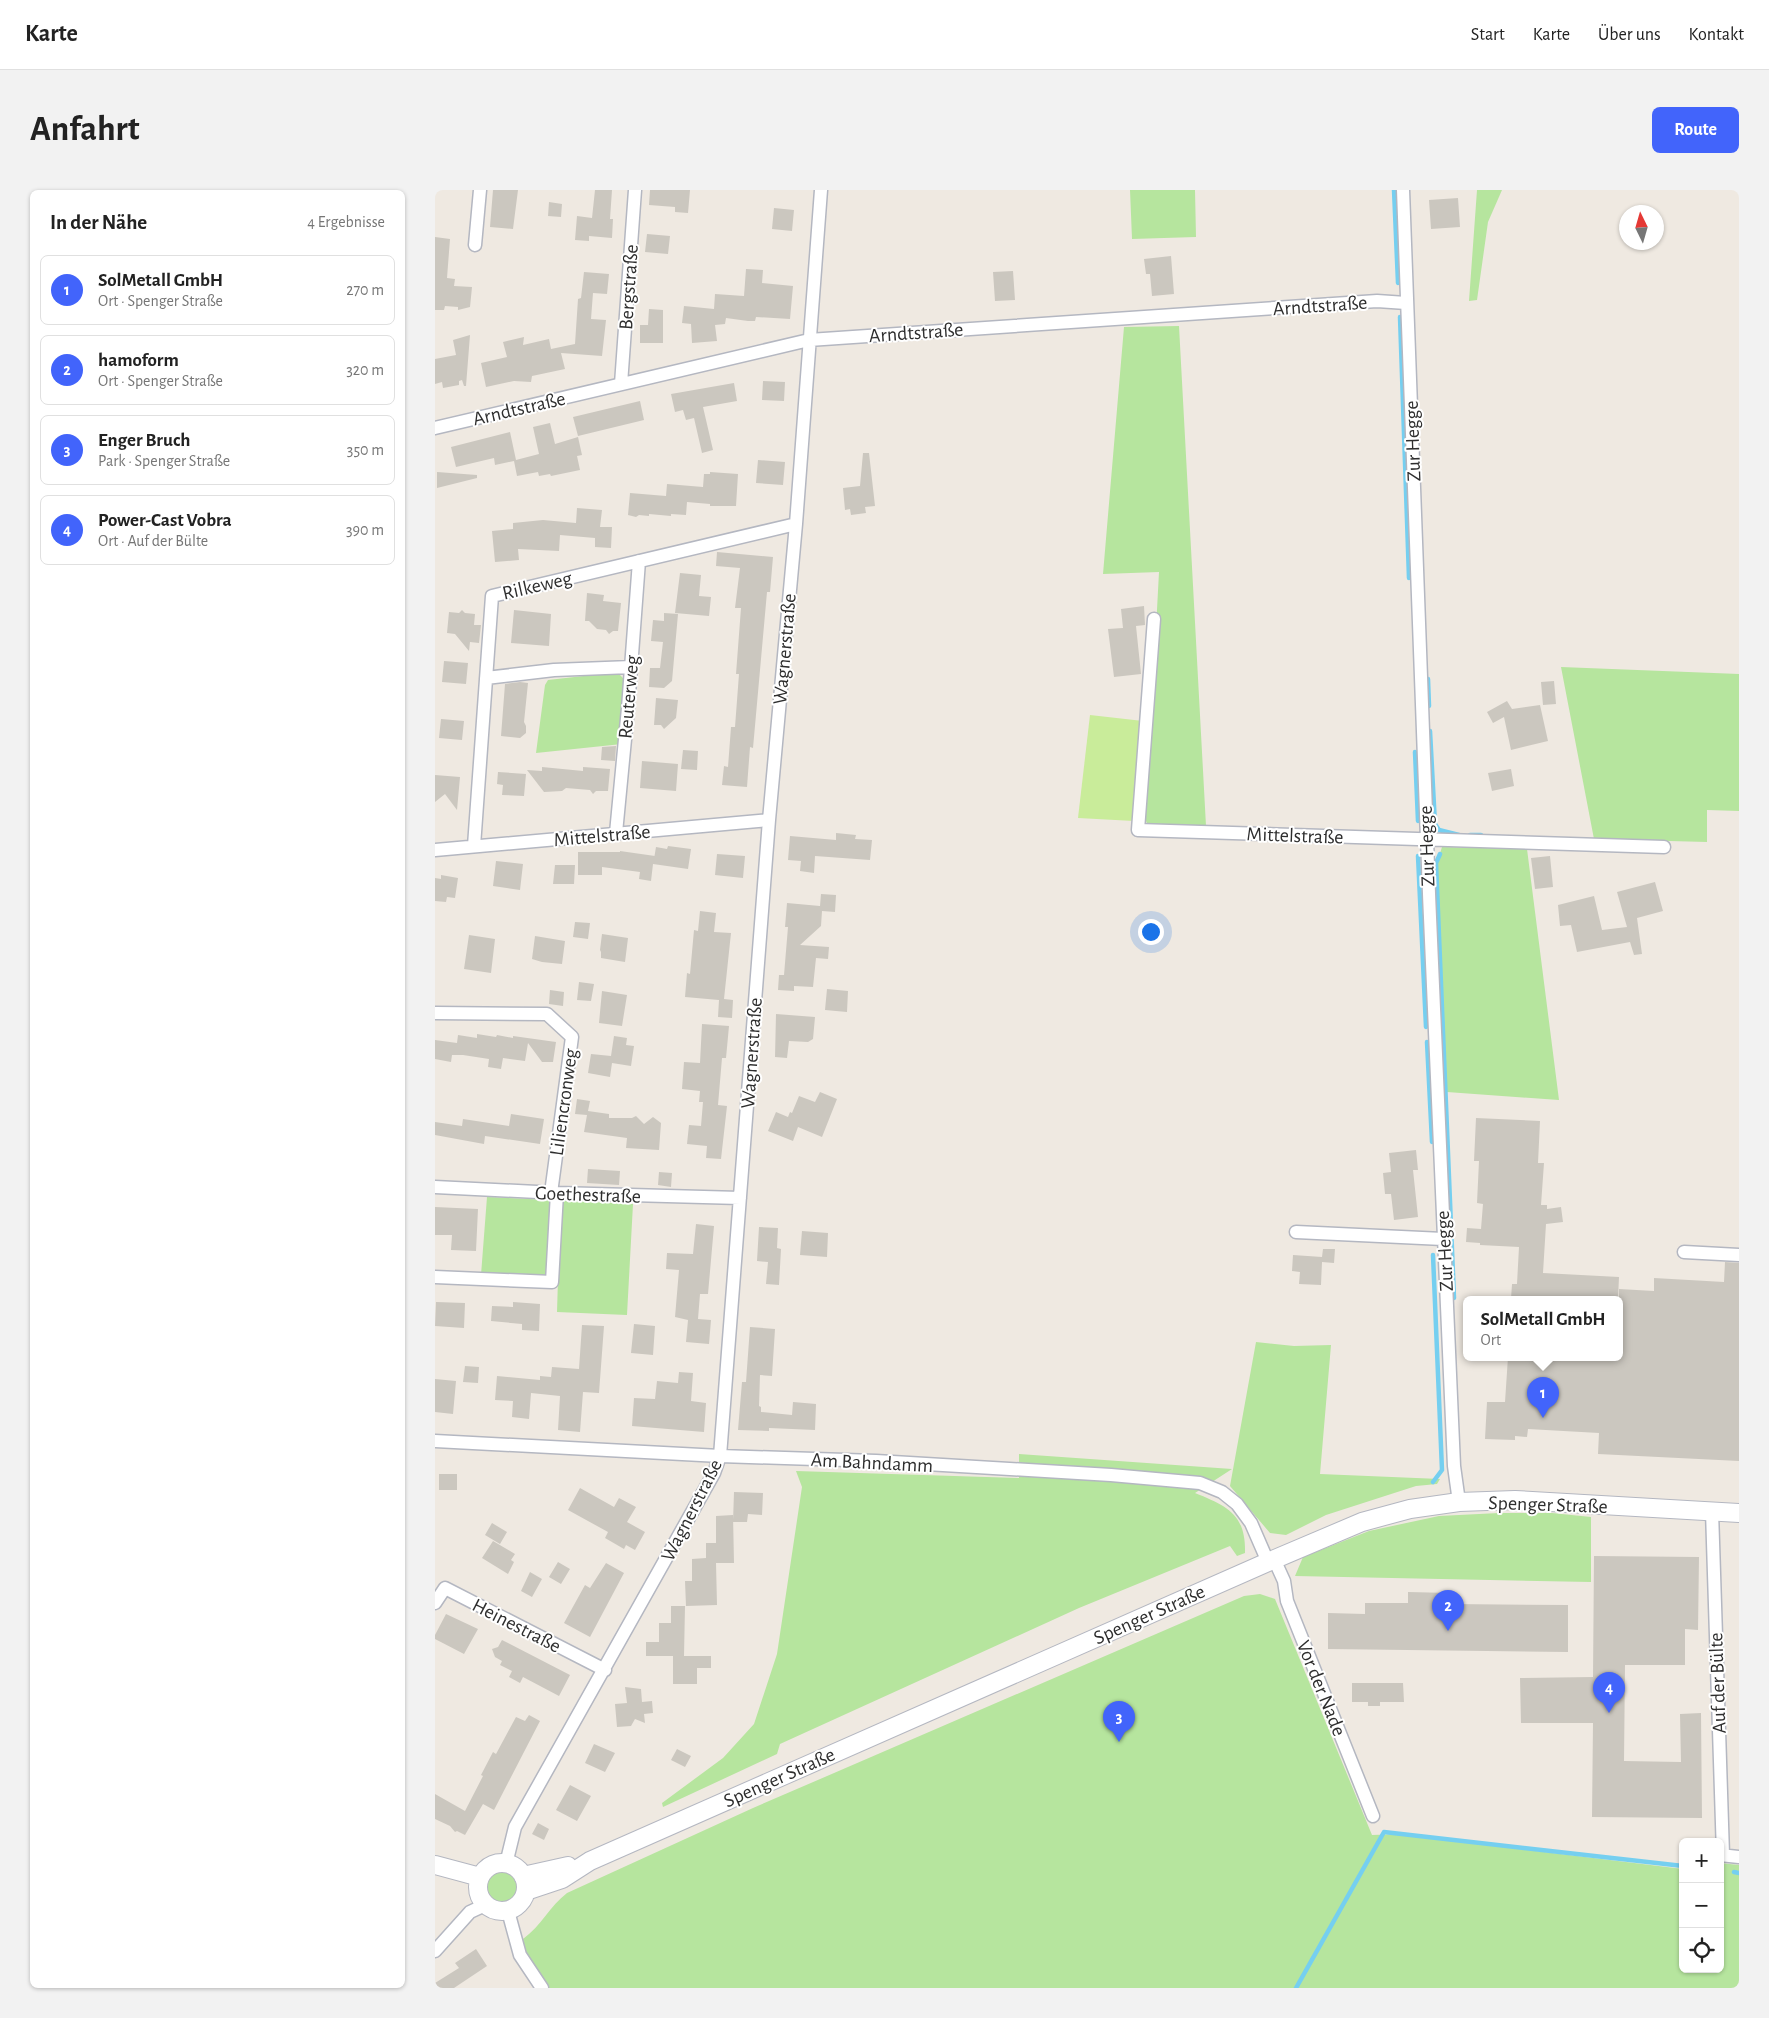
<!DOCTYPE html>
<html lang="de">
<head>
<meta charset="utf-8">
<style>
  body { margin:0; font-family:"Alegreya Sans",sans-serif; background:#f2f2f2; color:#222 }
  .controls { position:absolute; right:15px; bottom:15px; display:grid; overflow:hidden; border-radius:8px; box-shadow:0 1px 4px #0004 }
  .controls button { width:45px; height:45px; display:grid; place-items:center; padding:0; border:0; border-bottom:1px solid #e0e0e0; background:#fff; color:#222; font:25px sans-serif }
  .compass { position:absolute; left:1184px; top:15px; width:45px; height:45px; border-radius:50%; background:#fff; box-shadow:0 1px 4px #0004; rotate:355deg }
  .you { position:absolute; left:715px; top:741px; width:18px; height:18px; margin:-12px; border:4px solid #fff; border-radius:50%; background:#1a73e8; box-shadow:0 0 0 8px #1a73e833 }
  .badge { display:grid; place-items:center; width:32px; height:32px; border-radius:50%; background:#4264fb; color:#fff; font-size:16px; font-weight:700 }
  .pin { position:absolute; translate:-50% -41px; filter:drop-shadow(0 1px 2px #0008) }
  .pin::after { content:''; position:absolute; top:26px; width:18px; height:15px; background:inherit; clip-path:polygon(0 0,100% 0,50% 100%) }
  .popup { position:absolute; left:1028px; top:1106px; width:160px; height:65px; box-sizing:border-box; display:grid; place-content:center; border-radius:8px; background:#fff; filter:drop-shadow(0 1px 4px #0005); font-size:16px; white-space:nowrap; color:#767676 }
  .popup b { font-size:19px; color:#222 }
  .popup::after { content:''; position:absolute; left:50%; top:100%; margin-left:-10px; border:10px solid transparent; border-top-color:#fff }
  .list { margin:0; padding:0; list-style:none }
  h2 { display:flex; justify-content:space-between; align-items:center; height:65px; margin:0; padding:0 20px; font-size:21px }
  h2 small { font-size:16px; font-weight:400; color:#767676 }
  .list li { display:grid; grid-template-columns:32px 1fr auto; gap:15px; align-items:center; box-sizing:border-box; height:70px; margin:0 10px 10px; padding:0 10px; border:1px solid #e0e0e0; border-radius:8px }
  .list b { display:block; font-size:19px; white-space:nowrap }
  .list p { margin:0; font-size:16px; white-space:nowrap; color:#767676 }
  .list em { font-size:16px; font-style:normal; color:#767676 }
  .icon { flex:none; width:28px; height:28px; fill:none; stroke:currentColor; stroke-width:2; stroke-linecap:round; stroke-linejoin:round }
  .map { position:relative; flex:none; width:1304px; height:1798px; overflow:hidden; border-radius:8px }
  header { display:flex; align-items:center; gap:30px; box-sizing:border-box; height:70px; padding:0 25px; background:#fff; border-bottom:1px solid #e0e0e0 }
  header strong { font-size:24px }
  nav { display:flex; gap:28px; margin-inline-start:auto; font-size:18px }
  .intro { display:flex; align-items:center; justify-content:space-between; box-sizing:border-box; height:120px; padding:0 30px }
  h1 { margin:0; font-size:35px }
  .button { padding:12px 22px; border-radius:8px; background:#4264fb; color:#fff; font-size:18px; font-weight:700 }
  main { display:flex; gap:30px; padding:0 30px }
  aside { flex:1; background:#fff; border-radius:8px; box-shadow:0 1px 4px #0004 }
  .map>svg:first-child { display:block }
  .green { fill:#b6e59e }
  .pitch { fill:#c9ec9a }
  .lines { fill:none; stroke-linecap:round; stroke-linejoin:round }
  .stream { stroke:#75cff0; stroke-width:4.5 }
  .building { fill:#cbc7bf }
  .street-casing { stroke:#b4b7c1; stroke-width:15 }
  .secondary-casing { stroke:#b4b7c1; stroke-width:20 }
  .street { stroke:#fff; stroke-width:12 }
  .secondary { stroke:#fff; stroke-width:18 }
  .labels { text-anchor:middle; stroke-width:4; stroke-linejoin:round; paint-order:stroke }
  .street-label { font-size:20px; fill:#2e2e2e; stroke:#fff }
</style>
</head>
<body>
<header>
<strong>Karte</strong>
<nav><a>Start</a><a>Karte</a><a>Über uns</a><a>Kontakt</a></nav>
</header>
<div class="intro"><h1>Anfahrt</h1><a class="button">Route</a></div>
<main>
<aside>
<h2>In der Nähe<small>4 Ergebnisse</small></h2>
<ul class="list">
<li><span class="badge">1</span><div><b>SolMetall GmbH</b><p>Ort · Spenger Straße</p></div><em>270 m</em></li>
<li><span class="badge">2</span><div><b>hamoform</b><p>Ort · Spenger Straße</p></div><em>320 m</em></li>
<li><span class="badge">3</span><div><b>Enger Bruch</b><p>Park · Spenger Straße</p></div><em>350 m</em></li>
<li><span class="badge">4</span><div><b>Power-Cast Vobra</b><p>Ort · Auf der Bülte</p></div><em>390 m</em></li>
</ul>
</aside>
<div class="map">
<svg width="1304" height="1798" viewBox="0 0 1304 1798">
  <rect width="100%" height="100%" fill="#efe9e1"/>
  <!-- green -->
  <path class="green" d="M695,0H760L761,47L697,49Z
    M1042,0H1067L1053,32L1042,110L1034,111Z
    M744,136L771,636H721L712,633L707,623L716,532L724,382L668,384L689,137Z
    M1126,477L1304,484V621L1272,620V652L1159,649Z
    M175,483L185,485L190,490L187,554L101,563L110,495L113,490Z
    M1007,657L1092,659L1124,910L1012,902L1002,673Z
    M52,1007L198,1014L192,1125L122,1122L123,1089L46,1085Z
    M821,1152L859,1156L896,1155L885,1284L1005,1289L1002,1294L981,1296L891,1325L851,1345L835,1343L795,1296Z
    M584,1264L797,1279L760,1303C792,1316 811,1324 810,1363L802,1366L795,1356L644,1418L345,1554L342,1564L228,1617L227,1613L288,1568L319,1534L342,1464L367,1297L361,1281L584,1288Z
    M1064,1323H1117L1156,1327V1392L860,1386L868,1367L934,1341L1004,1326Z
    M825,1404L840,1409L937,1645L964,1644L1248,1679V1779H1285V1673L1304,1675V1798H114L91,1765L88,1749C106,1736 115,1716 132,1703L318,1618L809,1406Z
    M49 1697a18 18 0 1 1 36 0a18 18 0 1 1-36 0Z"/>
  <!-- pitch -->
  <path class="pitch" d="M655,525L708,531L699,631L643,628Z"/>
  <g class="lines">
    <!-- stream -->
    <path class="stream" d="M959,0L963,93
      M965,127L974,388
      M993,489L994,516
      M995,541L1000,634L1004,640L1024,645
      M980,562L983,631
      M1035,645H1046
      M1005,664L1001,673L1019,1108
      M983,666L991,837
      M992,852L997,952
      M998,1292L1007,1280L998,1065
      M1299,1682L1304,1683
      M861,1798L949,1642L1248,1676"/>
  </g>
  <!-- building -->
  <path class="building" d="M58,0H83L78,39L55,37Z
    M160,0H177L175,29H178L177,48L154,46V51L140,50L142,26L157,28Z
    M215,0H255L253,23L240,22V17L214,15Z
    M1023,8L1025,37L996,39L994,10Z
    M114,12L127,14L126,27L113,26Z
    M339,18L359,20L357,41L337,39Z
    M212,44L235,46L233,64L210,62Z
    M0,47L15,49L12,88L20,89L19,96L37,97L35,117L23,120V117L10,116L9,120H0Z
    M736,66L739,104L717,106L715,84H711L709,69Z
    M311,79L328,80L327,93L358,96L355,129L321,127L320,131H313L291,128L290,134L280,135L282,151L257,153L256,134L247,133L249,116L279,119L280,104L309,106Z
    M578,81L580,110L560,111L558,82Z
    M149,82L174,84L172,104L158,103L156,129L171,130L167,166L126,163L130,179L97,186L96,192L79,191L51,197L46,173L72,167L68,152L89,147L88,155L114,149L116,159L140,154L143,109L146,108Z
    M214,119L228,120V153H205V135H213Z
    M35,145L31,196H29L27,190L24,191V195L8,198L7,192L0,194V169L21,165L18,150Z
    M328,191L350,192L349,211L327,210Z
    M299,193L302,211L268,217L278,260L267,263L259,228L251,230L248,220L240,222L236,204Z
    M205,211L209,230L143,246L138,227Z
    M115,233L120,254L143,247L147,265L142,266L145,280L116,286L115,284L104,286L103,282L82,286L79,271L60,275L59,268L21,277L16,257L75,242L81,270L104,264L98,237Z
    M428,263H434L440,316L430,317L431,323L416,325L415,319L410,320L408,298L425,296Z
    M323,270L350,272L348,295L321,293Z
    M2,282L42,285V288L2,298Z
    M275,282L303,284L301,316H275V314L252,312L251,325L236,324V326L214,324V326L204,325L201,327L193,325L195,303L231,306L232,294L268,297L269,284H275Z
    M142,318L167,320L165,337H177L176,358L160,357V348L125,345L124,361L83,359L84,370L60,372L57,341L78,339V333L108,330L141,333Z
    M282,362L338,367L335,402H332L318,558L315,557L312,597L287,595L289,576L293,577L296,537H300L304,484H301L306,418H300L305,378L281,376Z
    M245,383L266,385L264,406L276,407L274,426L240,423Z
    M152,403L169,405L168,411L186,413L183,441H178L174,444L171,440L162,439L154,431H150Z
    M709,416L710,435L701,436L706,484L679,487L673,439L688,438L686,419Z
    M27,420L30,423L40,424L39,435H46L44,453L35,452L34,461L20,444L12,443L14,422L24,423Z
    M79,420L116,424L114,456L76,453Z
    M229,423L243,424L237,491L229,498L214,497L215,478H225L228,452L216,451L218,430L229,431Z
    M9,471L33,473L31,494L7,492Z
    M1119,491L1121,514L1108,515L1106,492Z
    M85,492L93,493L89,532L91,536V543L85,548L66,546L70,494Z
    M221,508L243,510L241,528L229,539L226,535H219Z
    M1072,511L1077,519L1105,515L1113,551L1076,560L1069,527L1058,533L1052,522Z
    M6,529L29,531L27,550L4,548Z
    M181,556L180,571L166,570L167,557Z
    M248,560L263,561L262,580L246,579Z
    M207,571L243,574L241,601L205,598Z
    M107,577L148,581V577L175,579L173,601H161L158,604L155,600L131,598L127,601L109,602L92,580L107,581Z
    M1076,579L1079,596L1057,601L1053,583Z
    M63,582L91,584L89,606L67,605L68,595L62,594Z
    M0,585L25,587L22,620L10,604L0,612Z
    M401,643L421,645L420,649L437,650L435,670L380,666L379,683L365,681L366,671L353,670L355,646L401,650Z
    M233,656L256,659L253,679L218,674L216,691L204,689L205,682L167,677V685H143V662H185V661L220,666L219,669L221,657L232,659Z
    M282,664L310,666L308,688L280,685Z
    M1115,666L1118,697L1100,699L1096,668Z
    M61,671L88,674L85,700L58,696Z
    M120,675H140L139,694H118Z
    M6,685L23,688L20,708L12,707L11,712L0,711V688L6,689Z
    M1220,692L1228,721L1202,728L1207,764L1199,765L1195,752L1142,762L1136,735L1125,736L1123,715L1159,706L1167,740L1192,737L1182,702Z
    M386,704L401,705L400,722L387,721L386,736L365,755L394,757L393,769L381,768L378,797L359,796V801L343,800L344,785H349L353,737H350L352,713L385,716Z
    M265,721L281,723L279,742L296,743L289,809L298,810L297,828L283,827L284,810L250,807L252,783L255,784L259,740L263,741Z
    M140,732L155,733L153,749L138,747Z
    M167,744L193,748L190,772L166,768V762L165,760Z
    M34,745L60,749L56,783L29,779Z
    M100,746L130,751L127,774L107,772L97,769Z
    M144,792L159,794L156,811L142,810Z
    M392,799L413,801L412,822L390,820Z
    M115,800L129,802L128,816L114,814Z
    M167,801L192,805L187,836L164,833Z
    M341,824L380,827L378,849L373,852L354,851L352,868L340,867Z
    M267,834L294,836L291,868H287L283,915L292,916L286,969L271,968L272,956L252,954L254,935L266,936L268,912H264L265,901L247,899L249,872L265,873Z
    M42,844L61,847L62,845L78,848V846L121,852L118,872H107L93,853L90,871L68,868L66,879L53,877L54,869L28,865H17L16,872L0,869V850L22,853L23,845L42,848Z
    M179,846L192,848L191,855L199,856L196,876L177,873L175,887L153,883L156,864L176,866Z
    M385,902L402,909L387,947L363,937L358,951L333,941L341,922L353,927L355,922L357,923L364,906L380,912Z
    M142,909L155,911L153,921L174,924V928H197L201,926L209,934L218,927L226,933L224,960L191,958L192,948L149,942L152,925L140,924Z
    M76,924L109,929L105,954L50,946L49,954L0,945V932L27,936L28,929L74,936Z
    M1041,928L1105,931L1103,973H1109L1106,1015H1112V1019L1126,1017L1128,1032L1111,1034L1108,1083L1184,1087L1183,1109H1076L1077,1094H1082L1084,1057L1045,1055V1053L1031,1052L1032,1038L1046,1039L1048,1014L1042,1013L1044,971H1039Z
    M981,960L983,980H978L983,1027L959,1030L956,1004H950L948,983L956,982L954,963Z
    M153,979L185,981L184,995L152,993Z
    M224,982L237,983L236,997L223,995Z
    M0,1017L43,1019L41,1061L16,1060L17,1045H0Z
    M261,1034L279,1036L273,1104H265L263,1129L276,1130L274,1154L251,1152L253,1130L240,1127L244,1080L231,1079L232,1063L258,1064Z
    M324,1037L343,1038L342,1058L346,1059L344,1095L331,1094L333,1072L322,1071Z
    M367,1041L393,1043L392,1067L365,1065Z
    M888,1059H900L899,1073L887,1072L886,1095L864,1094L865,1082L857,1081L858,1065L887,1067Z
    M1290,1072L1304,1073V1271L1163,1264L1164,1243L1093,1239L1092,1247L1080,1246V1250L1050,1249L1052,1212H1070L1073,1167H1184V1099L1219,1101V1088L1289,1092Z
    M1,1112L30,1113L29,1138L0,1136Z
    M78,1112L105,1114L104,1141L87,1140V1134L56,1131L57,1116L78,1117Z
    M199,1134L220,1136L218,1165L196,1163Z
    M147,1135L169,1136L164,1203L148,1202L145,1242L123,1240L125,1206L96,1203L94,1229L77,1227L78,1211L60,1210L62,1186L105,1190V1186L116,1187L117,1177L144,1179Z
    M315,1137L340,1139L337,1186L325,1185L324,1216L326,1217V1222L357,1225L358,1212L381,1214L380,1240L334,1238V1241L303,1240L307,1192H311Z
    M30,1176L44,1177L43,1193L28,1192Z
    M244,1182L258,1183L256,1211L271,1213L269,1242L197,1236L199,1208L220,1209L222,1191L243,1193Z
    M0,1189L21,1191L18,1224L0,1222Z
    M4,1284H22V1300H4Z
    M145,1298L179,1317L184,1308L201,1317L192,1332L210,1342L200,1360L191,1355L189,1359L170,1348L173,1342L133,1320Z
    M299,1302L328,1303L327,1325L313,1324L312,1332H298Z
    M298,1325L299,1373H281L282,1415L251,1416L250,1391H257V1369L271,1368V1353H281V1326Z
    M57,1333L72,1342L65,1354L50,1345Z
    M58,1351L80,1364L76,1370L79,1372L73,1384L47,1368Z
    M1159,1366L1264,1367L1263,1440L1250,1439V1475H1190L1189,1571L1246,1572L1245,1524L1266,1523L1267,1628L1157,1627L1158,1533H1086L1085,1488L1158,1487Z
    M123,1372L135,1379L126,1394L114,1387Z
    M171,1373L189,1383L155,1447L129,1433L150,1395L155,1398Z
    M95,1382L107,1389L97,1407L86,1401Z
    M973,1402L1015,1403V1414L1133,1415V1462L893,1459V1423L930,1424V1413H973Z
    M236,1416H250L249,1466H276V1478H262V1494H238V1466H211V1452H224V1433H236Z
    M11,1424L43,1439L29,1464L0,1449V1445Z
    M67,1450L135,1485L124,1506L88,1487L85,1493L74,1487L77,1481L65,1475L67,1471L60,1467L57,1459L63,1457Z
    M917,1493H968L969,1512H945V1516H933V1512H917Z
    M190,1497L206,1499L207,1512L217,1511L218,1523L209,1524L210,1533L200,1529L196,1536L182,1537L180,1514L192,1513Z
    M94,1525L105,1531L59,1620L48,1614L30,1645L22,1641L20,1642L15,1636L0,1629V1604L30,1621L48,1586L46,1585L58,1562L61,1564L81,1527L90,1531Z
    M159,1554L180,1563L170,1582L150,1573Z
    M242,1559L256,1566L250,1577L236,1570Z
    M135,1595L156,1606L142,1631L121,1620Z
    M103,1633L114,1639L109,1650L97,1644Z
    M41,1759L52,1776L19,1798H0V1793L24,1778L20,1773Z"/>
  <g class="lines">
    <defs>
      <path id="street" d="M968,0C981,425 1000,851 1019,1276L1024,1312
        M40,55L45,0
        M186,194L200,0
        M0,238L374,150L942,111L971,113
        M719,429L703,640L1229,657
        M51,488L119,480L196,477
        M181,643L193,518L204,371
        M39,656L57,406L361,334
        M0,660L334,630
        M0,823L112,824L137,847L116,1003
        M0,997L122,1003L305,1008
        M861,1042L1008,1049
        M1249,1062L1304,1065
        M0,1087L117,1092L122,1003
        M0,1251L285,1266L441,1271L676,1285L765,1293L787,1302L802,1314L816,1333L833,1372
        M1277,1321L1288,1665
        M839,1369L849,1391L852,1411L938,1626
        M0,1413L10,1398L170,1480
        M1285,1665L1304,1667
        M71,1674L80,1637L279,1283L285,1266L334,630L361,334L386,0
        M73,1721L85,1765L107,1798
        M0,1761L35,1722L50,1715"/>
      <path id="secondary" d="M43 1697a24 24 0 1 1 48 0a24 24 0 1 1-48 0Z
        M0,1675L45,1687
        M88,1686L133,1676
        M91,1701L127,1689L155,1671L833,1372L927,1332L975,1319L1024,1312L1080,1310L1304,1323"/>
    </defs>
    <!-- street casing -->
    <use href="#street" class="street-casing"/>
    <!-- secondary casing -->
    <use href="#secondary" class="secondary-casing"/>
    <!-- street -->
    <use href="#street" class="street"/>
    <!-- secondary -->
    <use href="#secondary" class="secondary"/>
  </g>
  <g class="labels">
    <!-- street labels -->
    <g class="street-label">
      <text transform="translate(193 97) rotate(-86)" y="7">Bergstraße</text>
      <text transform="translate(885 115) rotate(-4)" y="7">Arndtstraße</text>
      <text transform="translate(481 142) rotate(-4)" y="7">Arndtstraße</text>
      <text transform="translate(84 218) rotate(-13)" y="7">Arndtstraße</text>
      <text transform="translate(977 251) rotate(-92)" y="7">Zur Hegge</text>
      <text transform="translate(102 395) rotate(-13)" y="7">Rilkeweg</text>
      <text transform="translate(349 459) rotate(-85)" y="7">Wagnerstraße</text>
      <text transform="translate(193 507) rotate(-85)" y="7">Reuterweg</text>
      <text transform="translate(167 645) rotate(-5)" y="7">Mittelstraße</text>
      <text transform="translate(860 645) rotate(2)" y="7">Mittelstraße</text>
      <text transform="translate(991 656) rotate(-92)" y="7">Zur Hegge</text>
      <text transform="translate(316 863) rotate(-86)" y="7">Wagnerstraße</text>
      <text transform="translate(128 912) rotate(-82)" y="7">Liliencronweg</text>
      <text transform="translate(153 1004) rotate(2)" y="7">Goethestraße</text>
      <text transform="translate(1009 1061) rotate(-93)" y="7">Zur Hegge</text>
      <text transform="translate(437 1272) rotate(3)" y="7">Am Bahndamm</text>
      <text transform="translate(1113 1314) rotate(2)" y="7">Spenger Straße</text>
      <text transform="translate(256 1320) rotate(-63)" y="7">Wagnerstraße</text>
      <text transform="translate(714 1424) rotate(-24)" y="7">Spenger Straße</text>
      <text transform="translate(82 1435) rotate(27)" y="7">Heinestraße</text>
      <text transform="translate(1282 1493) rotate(-92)" y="7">Auf der Bülte</text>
      <text transform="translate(887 1498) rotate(68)" y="7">Vor der Nade</text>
      <text transform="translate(344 1587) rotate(-24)" y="7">Spenger Straße</text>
    </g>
  </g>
</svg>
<div class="controls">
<button>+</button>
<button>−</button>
<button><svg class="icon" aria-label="locate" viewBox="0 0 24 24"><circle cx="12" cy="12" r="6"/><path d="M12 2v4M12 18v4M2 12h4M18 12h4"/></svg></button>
</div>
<svg class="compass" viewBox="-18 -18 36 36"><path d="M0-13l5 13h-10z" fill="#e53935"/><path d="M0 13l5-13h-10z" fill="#767676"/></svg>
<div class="you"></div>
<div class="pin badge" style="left:1108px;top:1228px">1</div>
<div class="popup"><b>SolMetall GmbH</b>Ort</div>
<div class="pin badge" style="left:1013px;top:1441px">2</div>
<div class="pin badge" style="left:684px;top:1552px">3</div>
<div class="pin badge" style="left:1174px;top:1523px">4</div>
</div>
</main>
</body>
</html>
